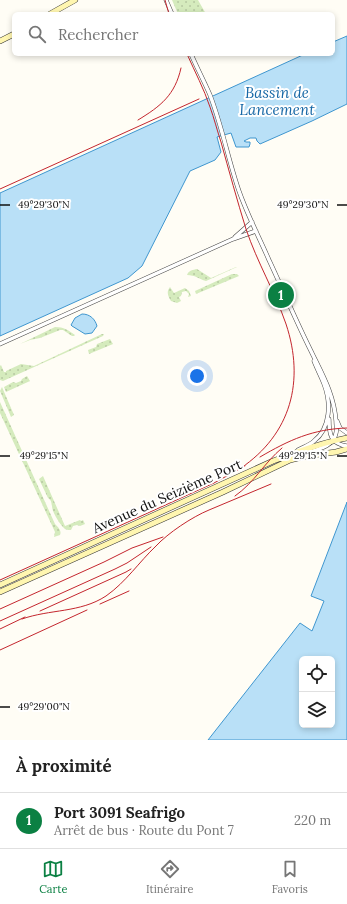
<!DOCTYPE html>
<html lang="fr">
<head>
<meta charset="utf-8">
<style>
  body { margin:0; font-family:Lora,serif; background:#f6f6f6; color:#222 }
  .controls { position:absolute; right:12px; bottom:12px; display:grid; overflow:hidden; border-radius:6px; box-shadow:0 2px 6px #0003 }
  .controls button { width:36px; height:36px; display:grid; place-items:center; padding:0; border:0; border-bottom:1px solid #e0e0e0; background:#fff; color:#222; font:20px sans-serif }
  .you { position:absolute; left:197px; top:376px; width:14px; height:14px; margin:-10px; border:3px solid #fff; border-radius:50%; background:#1a73e8; box-shadow:0 0 0 6px #1a73e833 }
  .badge { display:grid; place-items:center; width:26px; height:26px; border-radius:50%; background:#0b8043; color:#fff; font-size:13px; font-weight:700 }
  .pin { position:absolute; translate:-50% -50%; border:2px solid #fff; box-shadow:0 1px 4px #0006 }
  .list { margin:0; padding:0; list-style:none }
  h2 { display:flex; justify-content:space-between; align-items:center; height:52px; margin:0; padding:0 16px; font-size:17px }
  h2 small { font-size:13px; font-weight:400; color:#767676 }
  .list li { display:grid; grid-template-columns:26px 1fr auto; gap:12px; align-items:center; box-sizing:border-box; height:56px; padding:0 16px; border-top:1px solid #e0e0e0 }
  .list b { display:block; font-size:15px; white-space:nowrap }
  .list p { margin:0; font-size:13px; white-space:nowrap; color:#767676 }
  .list em { font-size:13px; font-style:normal; color:#767676 }
  .icon { flex:none; width:22px; height:22px; fill:none; stroke:currentColor; stroke-width:2; stroke-linecap:round; stroke-linejoin:round }
  .map { position:relative; flex:none; width:347px; height:740px; overflow:hidden }
  .search { position:absolute; background:#fff; box-shadow:0 2px 6px #0003; left:12px; right:12px; top:12px; height:44px; display:flex; align-items:center; gap:10px; box-sizing:border-box; padding:0 14px; border-radius:6px; color:#767676; font-size:15px }
  .sheet { height:108px; background:#fff }
  nav { display:flex; justify-content:space-around; align-items:center; box-sizing:border-box; height:56px; border-top:1px solid #e0e0e0; background:#fff; font-size:11px; color:#767676 }
  nav a { display:grid; justify-items:center; gap:2px }
  nav .on { color:#0b8043 }
  .map>svg:first-child { display:block }
  .grass { fill:url(#grass-dots) }
  .water { fill:#b9e0f7; stroke:#3f96cf; fill-rule:evenodd }
  .lines { fill:none; stroke-linecap:round; stroke-linejoin:round }
  .street-casing { stroke:#444; stroke-width:4.5 }
  .secondary-casing { stroke:#333; stroke-width:6 }
  .street { stroke:#fff; stroke-width:3.5 }
  .secondary { stroke:#fff6b0; stroke-width:5 }
  .rail { stroke:#c4262e; stroke-width:1 }
  .ticks { fill:none; stroke:#111; stroke-width:1.5 }
  .labels { text-anchor:middle; stroke-width:4; stroke-linejoin:round; paint-order:stroke }
  .street-label { font-size:14px; fill:#111; stroke:#fff }
  .water-label { font-size:15px; font-style:italic; fill:#1768a6; stroke:#fff }
  .ticks-label { font-size:10px; text-anchor:middle; fill:#111; stroke:#fff; stroke-width:4; stroke-linejoin:round; paint-order:stroke }
</style>
</head>
<body>
<div class="map">
<svg width="347" height="740" viewBox="0 0 347 740">
  <defs>
    <pattern id="grass-dots" width="8" height="8" patternUnits="userSpaceOnUse"><rect width="8" height="8" fill="#d5ebbd"/><path d="M2 2h.1M6 6h.1" fill="none" stroke="#b6c8a1" stroke-width="1.8" stroke-linecap="round"/></pattern>
  </defs>
  <rect width="100%" height="100%" fill="#fffdf5"/>
  <!-- grass -->
  <path class="grass" d="M172,0H198L206,14H178Z
    M236,267H237L206,281C199,279 195,275 187,275C189,270 193,270 197,269L211,278Z
    M232,274H237L239,276L196,294L195,291Z
    M170,287L174,293L185,288L189,291L191,296L188,297L189,294L186,291L182,292L181,296L179,297L181,301L177,303L171,301C168,296 166,292 170,287Z
    M55,327C64,327 68,330 75,335L74,336H72L63,330H60L40,338L30,340L20,344Z
    M102,334H104L103,336L3,381L0,380V366L1,365L4,372H6V371L21,364L34,366Z
    M110,339L113,344L89,354L88,350L96,347L97,344Z
    M27,376L30,381L6,392L4,387L13,382L16,383L21,381L22,379Z
    M2,387L14,415L11,417L0,391Z
    M0,402L55,524C58,527 62,531 60,535L54,537L55,532L0,413Z
    M43,476L65,526L80,520L81,521L83,520L85,524L80,526L77,525L73,526L71,530C69,530 67,530 65,529C60,525 52,512 52,506C51,502 52,501 48,498L39,479Z"/>
  <!-- water -->
  <path class="water" d="M347,36V104L312,121L260,144L257,141L256,138H250L244,141L246,142H250V144L249,147H236L231,133L217,137L221,152L215,160L190,171L142,266L128,278L0,336V193L305,54H333V42Z
    M82,314C90,314 95,319 97,326L92,333L85,334L72,326L71,325L75,318Z
    M347,502V740H208L300,623L312,631L324,601L311,596ZM302,659H332V725H302Z"/>
  <g class="lines">
    <defs>
      <path id="street" d="M166,0L172,14
        M191,54C197,68 204,81 210,95C222,126 228,159 239,191C247,214 259,237 269,260C283,290 296,321 311,351C322,374 334,394 336,421C336,425 337,430 336,433C333,450 309,450 297,457
        M235,237L252,222
        M0,344L233,239L256,231
        M329,419C329,433 330,444 347,446
        M337,421L340,428L347,433
        M298,450C303,447 310,445 314,441C331,428 331,402 324,384C321,376 317,369 314,361"/>
      <path id="secondary" d="M50,14L75,0
        M0,41L14,34
        M0,585L273,461C297,452 321,443 347,438
        M0,592L223,492L290,460L306,456L336,452L347,449"/>
    </defs>
    <!-- street casing -->
    <use href="#street" class="street-casing"/>
    <!-- secondary casing -->
    <use href="#secondary" class="secondary-casing"/>
    <!-- street -->
    <use href="#street" class="street"/>
    <!-- secondary -->
    <use href="#secondary" class="secondary"/>
    <!-- rail -->
    <path class="rail" d="M165,0L169,14
      M187,54C195,72 204,89 210,107C214,118 217,130 221,142C229,171 237,200 246,229C257,262 275,292 286,324C305,381 291,434 241,468
      M138,120C161,106 175,95 181,68
      M0,189L199,99
      M260,457C289,440 313,429 347,428
      M235,496C255,482 264,463 282,448
      M0,580L214,483L245,466
      M100,604L129,591
      M0,609L104,562L132,548L163,537
      M40,611L126,572L131,569
      M22,619C50,609 80,613 106,596C126,582 139,562 156,546C168,533 192,517 209,510L271,484
      M0,621L115,569L127,563L151,547
      M0,629L25,617
      M0,650L87,610"/>
  </g>
  <!-- ticks -->
  <path class="ticks" d="M0,205H10M337,205H347M0,456H10M337,456H347M0,707H10"/>
  <g class="labels">
    <!-- street labels -->
    <g class="street-label">
      <text transform="translate(167 496) rotate(-24)" y="5">Avenue du Seizième Port</text>
    </g>
    <!-- water labels -->
    <g class="water-label">
      <text x="277" y="98">Bassin de<tspan x="277" dy="17">Lancement</tspan></text>
    </g>
  </g>
  <g class="ticks-label">
    <text x="44" y="208">49°29'30"N</text>
    <text x="303" y="208">49°29'30"N</text>
    <text x="44" y="459">49°29'15"N</text>
    <text x="303" y="459">49°29'15"N</text>
    <text x="44" y="710">49°29'00"N</text>
  </g>
</svg>
<div class="controls">
<button><svg class="icon" aria-label="locate" viewBox="0 0 24 24"><circle cx="12" cy="12" r="6"/><path d="M12 2v4M12 18v4M2 12h4M18 12h4"/></svg></button>
<button><svg class="icon" aria-label="layers" viewBox="0 0 24 24"><path d="M12 4l9 5-9 5-9-5zM3 14l9 5 9-5"/></svg></button>
</div>
<div class="you"></div>
<div class="pin badge" style="left:281px;top:295px">1</div>
<div class="search"><svg class="icon" aria-label="search" viewBox="0 0 24 24"><circle cx="10" cy="10" r="6"/><path d="M15 15l6 6"/></svg>Rechercher</div>
</div>
<section class="sheet">
<h2>À proximité<small></small></h2>
<ul class="list">
<li><span class="badge">1</span><div><b>Port 3091 Seafrigo</b><p>Arrêt de bus · Route du Pont 7</p></div><em>220 m</em></li>
</ul>
</section>
<nav>
<a class="on"><svg class="icon" aria-label="map" viewBox="0 0 24 24"><path d="M3 6l6-2 6 2 6-2v14l-6 2-6-2-6 2zM9 4v14M15 6v14"/></svg>Carte</a>
<a><svg class="icon" aria-label="directions" viewBox="0 0 24 24"><path d="M12 3l9 9-9 9-9-9zM9 14v-3h6M13 9l2 2-2 2"/></svg>Itinéraire</a>
<a><svg class="icon" aria-label="saved" viewBox="0 0 24 24"><path d="M7 4h10v16l-5-4-5 4z"/></svg>Favoris</a>
</nav>
</body>
</html>
